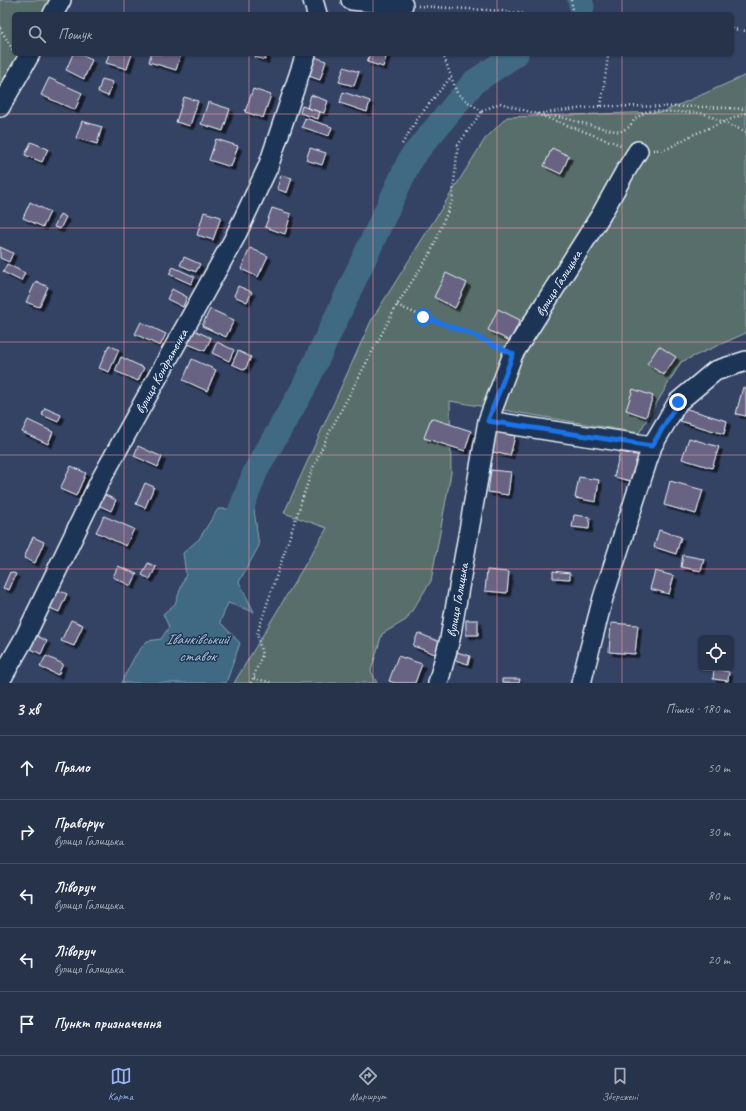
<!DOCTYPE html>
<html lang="uk">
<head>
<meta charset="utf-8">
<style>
  body { margin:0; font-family:Caveat,sans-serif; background:#333e55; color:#f1f3f6 }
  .controls { position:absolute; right:12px; bottom:12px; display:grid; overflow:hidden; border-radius:6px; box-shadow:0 1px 3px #0004 }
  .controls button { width:36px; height:36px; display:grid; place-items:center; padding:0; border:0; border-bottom:1px solid #434d63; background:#27324b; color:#f1f3f6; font:20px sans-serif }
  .stop { position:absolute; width:12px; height:12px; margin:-9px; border:3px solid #1a73e8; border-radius:50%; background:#fff }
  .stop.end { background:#1a73e8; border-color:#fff; box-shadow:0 1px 4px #0008 }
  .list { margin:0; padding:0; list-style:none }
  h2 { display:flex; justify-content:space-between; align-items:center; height:52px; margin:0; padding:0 16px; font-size:17px }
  h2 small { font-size:13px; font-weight:400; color:#a4aab5 }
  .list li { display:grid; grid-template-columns:26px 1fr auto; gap:12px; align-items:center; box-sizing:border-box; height:64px; padding:0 16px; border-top:1px solid #434d63 }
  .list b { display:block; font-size:15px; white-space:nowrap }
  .list p { margin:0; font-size:13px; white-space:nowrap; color:#a4aab5 }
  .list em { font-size:13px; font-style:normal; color:#a4aab5 }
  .icon { flex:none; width:22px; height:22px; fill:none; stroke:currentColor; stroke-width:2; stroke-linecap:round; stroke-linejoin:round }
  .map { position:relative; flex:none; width:746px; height:683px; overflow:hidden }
  .search { position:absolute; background:#27324b; box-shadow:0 1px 3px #0004; left:12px; right:12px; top:12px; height:44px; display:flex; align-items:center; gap:10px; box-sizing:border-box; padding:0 14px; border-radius:6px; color:#a4aab5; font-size:15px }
  .sheet { height:372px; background:#27324b }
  nav { display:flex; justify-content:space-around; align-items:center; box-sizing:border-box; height:56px; border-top:1px solid #434d63; background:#27324b; font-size:11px; color:#a4aab5 }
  nav a { display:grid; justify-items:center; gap:2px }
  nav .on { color:#95b2f1 }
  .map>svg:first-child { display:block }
  .green { fill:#586e6a; stroke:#a0b0b1 }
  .water { fill:#3f6b83; stroke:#83a1b2 }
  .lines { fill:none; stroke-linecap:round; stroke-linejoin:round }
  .river { stroke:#3f6b83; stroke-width:25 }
  .building { fill:#686482; stroke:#e8f1f8; filter:url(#shadow) }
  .minor-casing { stroke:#e8f1f8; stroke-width:22 }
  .path { stroke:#e8f1f8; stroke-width:2.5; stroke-dasharray:1 3; stroke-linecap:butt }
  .minor { stroke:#1d3557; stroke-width:19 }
  .route { stroke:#1a73e8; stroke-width:5 }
  .grid { fill:none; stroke:#ff9aa2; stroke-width:1; stroke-opacity:0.55 }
  .labels { text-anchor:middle; stroke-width:3; stroke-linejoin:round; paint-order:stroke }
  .street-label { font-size:14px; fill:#e8f1f8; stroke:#1d3557 }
  .water-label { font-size:15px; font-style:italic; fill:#adc2cf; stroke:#1d3557 }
</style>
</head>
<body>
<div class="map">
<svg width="746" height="683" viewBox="0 0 746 683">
  <defs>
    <filter id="shadow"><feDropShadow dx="3.5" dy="3.5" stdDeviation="0" flood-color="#0009"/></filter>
  </defs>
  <rect width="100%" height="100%" fill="#344364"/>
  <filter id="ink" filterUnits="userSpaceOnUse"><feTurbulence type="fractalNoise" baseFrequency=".025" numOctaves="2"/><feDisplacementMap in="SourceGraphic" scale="8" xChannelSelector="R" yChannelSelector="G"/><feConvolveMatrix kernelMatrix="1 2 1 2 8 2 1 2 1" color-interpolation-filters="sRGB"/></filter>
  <g filter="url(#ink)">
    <!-- green -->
    <path class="green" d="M0,0H53L44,14H14V54H19L0,85Z
      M746,75V333L681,362L639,433L450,401L451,473L431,581L406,620L382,634L371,671L377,683H234L327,528L284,513L371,321L485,139L507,117L663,112Z"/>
    <!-- water -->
    <path class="water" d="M253,502L259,546L239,582L254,612L228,603L220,622L240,643L226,683H121L135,656L147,641L161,639L169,627L163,614L175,604L186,574L183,553L199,539L218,509H239Z"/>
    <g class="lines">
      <!-- river -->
      <path class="river" d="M580,0L582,7
        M230,538L256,470L303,389L411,158L474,82L516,54"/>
    </g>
    <!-- building -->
    <path class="building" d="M73,54H79L92,60L84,79L66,70Z
      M109,54H132L127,69L106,63Z
      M151,54H181L176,70L149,62Z
      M256,54H267L265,60L255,57Z
      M370,54H387L383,67L367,62Z
      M310,55L326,61L320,80L303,74Z
      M344,67L359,72L354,86L339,82Z
      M49,78L82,93L75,110L41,95Z
      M102,79L113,82L108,96L98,92Z
      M253,89L271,95L263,118L245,112Z
      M343,92L370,101L367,112L340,103Z
      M311,95L328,101L324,113L307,108Z
      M184,97L198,101L190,126L176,122Z
      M208,102L230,109L223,131L201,124Z
      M302,106L320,112L318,119L300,113Z
      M305,118L332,127L329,136L302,127Z
      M82,121L102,127L97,144L76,138Z
      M216,139L238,146L231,167L209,160Z
      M31,142L48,149L42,162L25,155Z
      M310,148L326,153L322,165L306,160Z
      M552,148L569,156L561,174L544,166Z
      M281,175L292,178L287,193L277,189Z
      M30,202L50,212L43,227L23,218Z
      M272,208L291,214L285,234L265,227Z
      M204,212L221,217L213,240L197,235Z
      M60,214L66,217L60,229L54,227Z
      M0,247L13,253L9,262L0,258Z
      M250,248L268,256L258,277L241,269Z
      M184,257L200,264L196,272L180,265Z
      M7,264L25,273L21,281L3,272Z
      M173,267L195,277L191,284L169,274Z
      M446,273L467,283L455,308L434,297Z
      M36,281L48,287L39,307L26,302Z
      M238,286L252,292L247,302L234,296Z
      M172,289L187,297L183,307L167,299Z
      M210,309L234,320L226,337L202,326Z
      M498,309L520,320L510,341L488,330Z
      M141,322L166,334L160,346L135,334Z
      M194,330L211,338L205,351L188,344Z
      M217,342L234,350L229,361L212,353Z
      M109,345L119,350L109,372L99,368Z
      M659,346L676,357L664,375L647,364Z
      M238,351L251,357L245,370L232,364Z
      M121,357L144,368L138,381L115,371Z
      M192,359L216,370L207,391L183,380Z
      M743,387L746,388V416L736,414Z
      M633,389L653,396L646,417L626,410Z
      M45,408L61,415L58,422L42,415Z
      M684,408L727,421L724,434L680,421Z
      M431,418L471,431L465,451L424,438Z
      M28,420L53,432L48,444L22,432Z
      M494,431L515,436L510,456L489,451Z
      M689,438L719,447L712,468L682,459Z
      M138,446L162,457L158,467L134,456Z
      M620,452L641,456L635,482L614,477Z
      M71,466L86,473L76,496L60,489Z
      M491,470L511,472L508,495L488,492Z
      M579,477L599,480L596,502L575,498Z
      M670,481L703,490L696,514L664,505Z
      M145,483L154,487L145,508L136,504Z
      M103,494L116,500L111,511L98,505Z
      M574,515L590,517L589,529L572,527Z
      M104,516L134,529L126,546L96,532Z
      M659,530L681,537L676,554L654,547Z
      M33,537L44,542L35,563L24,558Z
      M683,555L704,559L701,571L681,567Z
      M148,563L156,567L150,579L142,575Z
      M118,566L137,574L131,586L113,577Z
      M487,570L509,572L507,593L485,591Z
      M553,571L570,573V579L553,578Z
      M655,571L674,576L669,594L650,589Z
      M10,572L16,574L9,590L3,588Z
      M58,590L67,594L59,612L50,608Z
      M71,620L83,625L74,646L61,641Z
      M466,620H478V635H466Z
      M611,623L638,625L635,654L609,652Z
      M418,633L440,642L435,654L413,646Z
      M35,635L47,641L41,654L29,648Z
      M457,652L470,656L468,664L455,660Z
      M46,656L63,664L58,675L40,667Z
      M398,656L422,664L415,683H395L389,681Z
      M714,669L729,672L728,681L713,679Z
      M502,679H520L519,683H502Z"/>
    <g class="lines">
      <defs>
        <path id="minor" d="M313,0L317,14
          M351,0L403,5
          M53,14L61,0
          M0,107L30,54
          M488,421L652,446
          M0,681L24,639L99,483L234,239L268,167L306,54
          M438,683L450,639L488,421L513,354L601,215L626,170L638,151
          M581,683L603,598L652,446L678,402L715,371L746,361"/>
      </defs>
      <!-- minor casing -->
      <use href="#minor" class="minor-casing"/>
      <!-- path -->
      <path class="path" d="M571,0L574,14
        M418,6L502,11L525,14
        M0,28L14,52
        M732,29L746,31
        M443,54L457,93L468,102L482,111L500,103L537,114L601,106L707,107L746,109
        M601,106L608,57L607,54
        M537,114L623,146
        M543,115L564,118L593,126L620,132L629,127L635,119L647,111L703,113L746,132
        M402,144L418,118L450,78
        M653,150L667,149L692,135L746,113
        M397,305L423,317L469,333L500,348
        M254,678L272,683
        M251,683L262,655L257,634L312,470L328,435L397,305L431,252L452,201L458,145L482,111"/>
      <!-- minor -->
      <use href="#minor" class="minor"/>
    </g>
  </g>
  <g class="lines" filter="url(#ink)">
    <!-- route -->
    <path class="route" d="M423,317L469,333L513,354L488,421L652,446L678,402"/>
  </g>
  <!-- grid -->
  <path class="grid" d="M124,0V14M249,0V14M373,0V14M497,0V14M622,0V14M124,54V683M249,54V683M373,54V683M497,54V683M622,54V683M0,114H746M0,228H746M0,342H746M0,455H746M0,569H746"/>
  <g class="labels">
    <!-- street labels -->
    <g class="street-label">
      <text transform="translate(558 283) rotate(-58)" y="5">вулиця Галицька</text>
      <text transform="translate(161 371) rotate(-61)" y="5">вулиця Кондратенка</text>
      <text transform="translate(457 600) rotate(-80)" y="5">вулиця Галицька</text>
    </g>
    <!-- water labels -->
    <g class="water-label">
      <text x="197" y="644">Іванківський<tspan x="197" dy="17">ставок</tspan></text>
    </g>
  </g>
</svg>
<div class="controls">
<button><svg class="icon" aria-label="locate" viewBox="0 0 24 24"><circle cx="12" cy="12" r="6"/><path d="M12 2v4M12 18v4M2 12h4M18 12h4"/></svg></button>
</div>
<div class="stop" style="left:423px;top:317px"></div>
<div class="stop end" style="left:678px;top:402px"></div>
<div class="search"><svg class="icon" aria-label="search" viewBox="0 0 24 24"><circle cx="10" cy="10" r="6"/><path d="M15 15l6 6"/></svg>Пошук</div>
</div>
<section class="sheet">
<h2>3 хв<small>Пішки · 180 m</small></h2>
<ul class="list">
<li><svg class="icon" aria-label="ahead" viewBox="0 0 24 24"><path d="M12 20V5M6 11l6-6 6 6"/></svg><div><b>Прямо</b></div><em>50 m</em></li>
<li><svg class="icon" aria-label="right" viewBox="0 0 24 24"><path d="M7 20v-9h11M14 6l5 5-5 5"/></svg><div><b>Праворуч</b><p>вулиця Галицька</p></div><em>30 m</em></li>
<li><svg class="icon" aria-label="left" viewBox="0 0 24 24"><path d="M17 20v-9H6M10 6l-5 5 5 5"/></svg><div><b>Ліворуч</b><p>вулиця Галицька</p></div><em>80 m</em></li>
<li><svg class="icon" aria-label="left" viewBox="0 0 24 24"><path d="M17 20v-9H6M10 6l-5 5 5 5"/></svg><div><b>Ліворуч</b><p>вулиця Галицька</p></div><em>20 m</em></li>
<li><svg class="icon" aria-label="arrive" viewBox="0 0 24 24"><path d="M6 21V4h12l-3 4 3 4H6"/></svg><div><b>Пункт призначення</b></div></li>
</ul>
</section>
<nav>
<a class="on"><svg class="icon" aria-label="map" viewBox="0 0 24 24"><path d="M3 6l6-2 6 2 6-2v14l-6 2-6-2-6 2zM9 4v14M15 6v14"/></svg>Карта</a>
<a><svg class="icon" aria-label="directions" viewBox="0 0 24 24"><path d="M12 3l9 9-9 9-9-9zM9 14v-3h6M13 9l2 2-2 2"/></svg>Маршрут</a>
<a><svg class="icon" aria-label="saved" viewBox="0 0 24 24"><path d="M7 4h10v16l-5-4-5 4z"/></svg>Збережені</a>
</nav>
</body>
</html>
